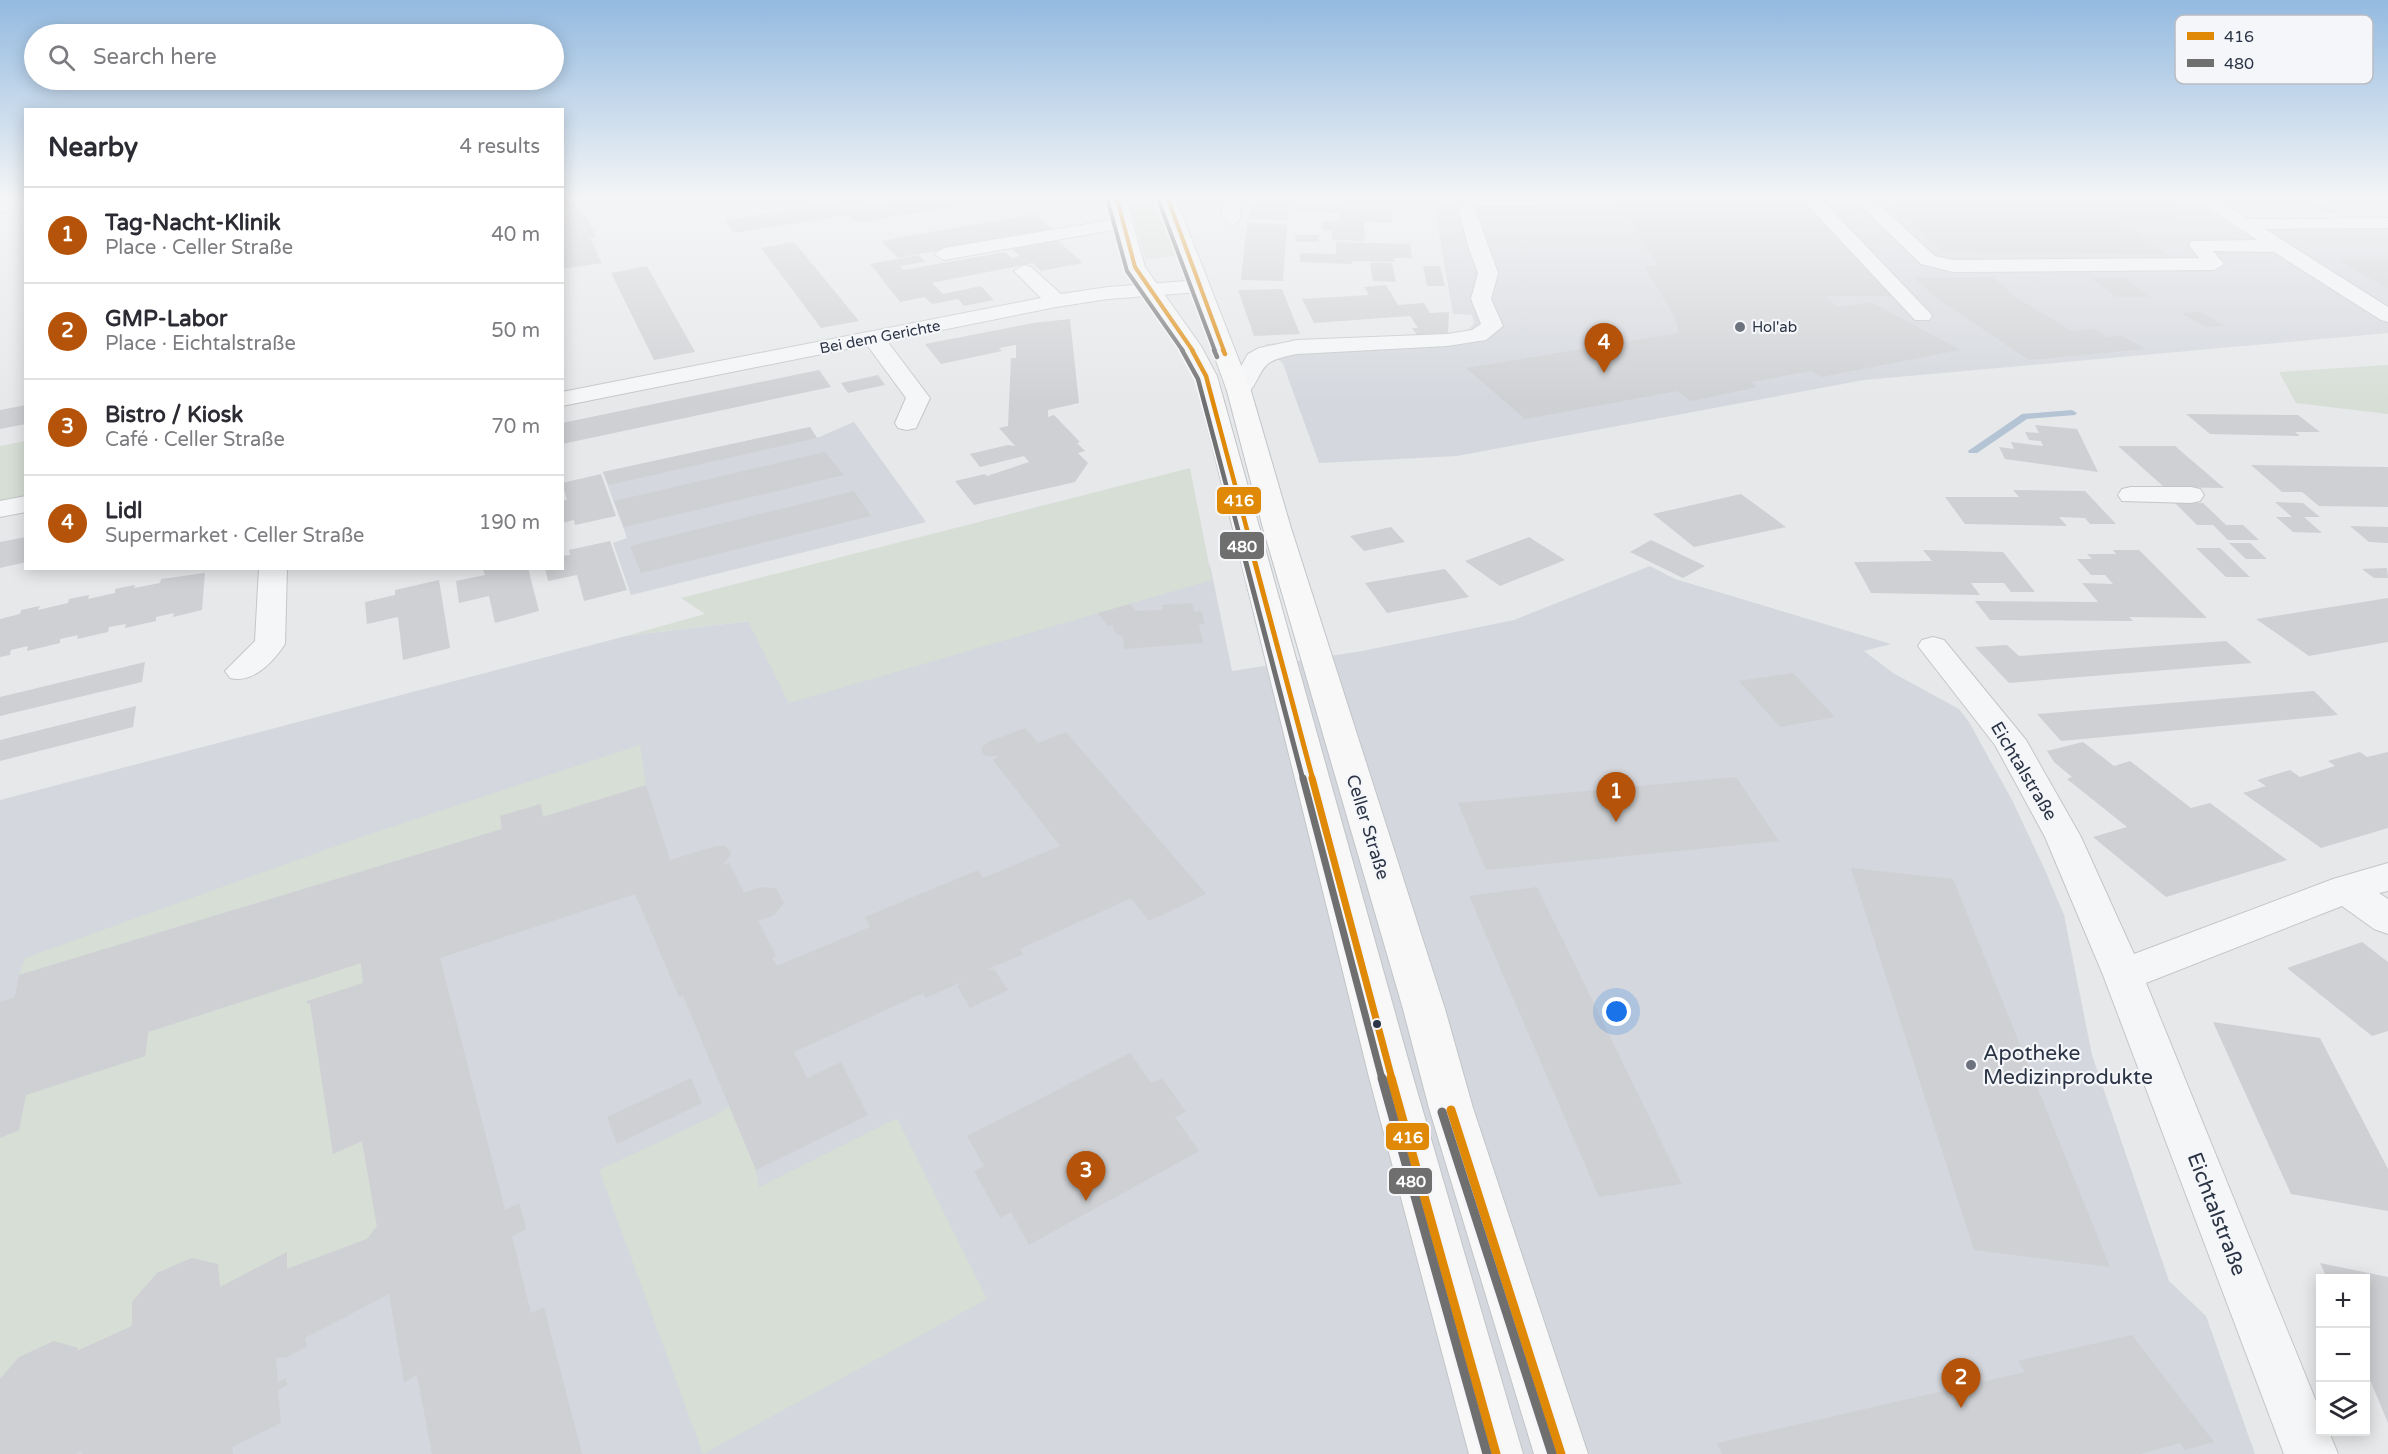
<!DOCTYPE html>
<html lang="en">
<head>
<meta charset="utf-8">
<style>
  body { margin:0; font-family:"Varela Round",sans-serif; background:#f2f2f3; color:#2b2b33 }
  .controls { position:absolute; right:18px; bottom:18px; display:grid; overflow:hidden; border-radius:0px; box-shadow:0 3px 15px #0003 }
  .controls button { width:54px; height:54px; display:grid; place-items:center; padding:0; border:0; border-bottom:2px solid #e1e1e2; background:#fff; color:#2b2b33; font:30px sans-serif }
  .you { position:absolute; left:1617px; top:1012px; width:21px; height:21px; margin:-15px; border:4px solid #fff; border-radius:50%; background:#1a73e8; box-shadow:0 0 0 9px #1a73e833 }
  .badge { display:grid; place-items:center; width:39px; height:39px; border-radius:50%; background:#b45309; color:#fff; font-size:20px; font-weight:700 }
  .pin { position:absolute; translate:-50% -50px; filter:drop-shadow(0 2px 3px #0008) }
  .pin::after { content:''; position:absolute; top:32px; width:21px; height:18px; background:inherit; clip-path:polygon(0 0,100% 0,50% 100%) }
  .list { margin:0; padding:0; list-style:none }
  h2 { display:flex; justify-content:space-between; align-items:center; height:78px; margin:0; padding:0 24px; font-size:26px }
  h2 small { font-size:20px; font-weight:400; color:#7c7c81 }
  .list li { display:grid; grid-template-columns:39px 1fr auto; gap:18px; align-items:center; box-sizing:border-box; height:96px; padding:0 24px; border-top:2px solid #e1e1e2 }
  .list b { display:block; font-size:22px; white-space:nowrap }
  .list p { margin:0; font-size:20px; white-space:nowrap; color:#7c7c81 }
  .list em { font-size:20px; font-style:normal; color:#7c7c81 }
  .icon { flex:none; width:33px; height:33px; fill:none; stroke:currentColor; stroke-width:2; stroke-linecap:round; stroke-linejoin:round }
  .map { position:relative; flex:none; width:2388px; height:1454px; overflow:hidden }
  .search { position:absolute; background:#fff; box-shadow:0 3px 15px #0003; left:24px; top:24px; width:540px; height:66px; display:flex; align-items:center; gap:15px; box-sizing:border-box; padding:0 21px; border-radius:33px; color:#7c7c81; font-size:22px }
  .panel { position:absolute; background:#fff; box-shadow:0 3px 15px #0003; left:24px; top:108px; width:540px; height:462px; border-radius:0px }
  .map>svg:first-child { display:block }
  .built { fill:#d4d7dd }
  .green { fill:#d6ded6 }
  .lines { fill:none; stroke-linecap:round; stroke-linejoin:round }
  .stream { fill:#b4c4d5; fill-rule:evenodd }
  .building { fill:#ced0d3 }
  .minor-casing { stroke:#c4c6c8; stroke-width:2 }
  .major-casing { stroke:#c2c5c8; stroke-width:2 }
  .minor { fill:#f5f6f7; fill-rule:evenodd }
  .major { fill:#f8f8f8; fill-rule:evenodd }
  .bus-1-far4-casing { stroke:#f4f6f9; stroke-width:7 }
  .bus-1-far3-casing { stroke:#f4f6f9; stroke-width:8 }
  .bus-1-far2-casing { stroke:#f4f6f9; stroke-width:10 }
  .bus-1-far1-casing { stroke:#f4f6f9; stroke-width:11 }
  .bus-1-casing { stroke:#f4f6f9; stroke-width:14 }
  .bus-2-far4-casing { stroke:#f4f6f9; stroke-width:7 }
  .bus-2-far3-casing { stroke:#f4f6f9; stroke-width:8 }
  .bus-2-far2-casing { stroke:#f4f6f9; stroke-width:10 }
  .bus-2-far1-casing { stroke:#f4f6f9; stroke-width:11 }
  .bus-2-casing { stroke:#f4f6f9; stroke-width:14 }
  .bus-1-far4 { stroke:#df8907; stroke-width:4 }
  .bus-1-far3 { stroke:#df8907; stroke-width:4.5 }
  .bus-1-far2 { stroke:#df8907; stroke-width:5 }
  .bus-1-far1 { stroke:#df8907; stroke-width:7 }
  .bus-1 { stroke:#df8907; stroke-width:9 }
  .bus-2-far4 { stroke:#706f6f; stroke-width:4 }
  .bus-2-far3 { stroke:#706f6f; stroke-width:4.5 }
  .bus-2-far2 { stroke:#706f6f; stroke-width:5 }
  .bus-2-far1 { stroke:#706f6f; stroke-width:7 }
  .bus-2 { stroke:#706f6f; stroke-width:9 }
  .poi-dot { fill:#6c737f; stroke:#f4f6f9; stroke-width:2 }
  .bus-dot { fill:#2b3445; stroke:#f4f6f9; stroke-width:2 }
  .labels { text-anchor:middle; stroke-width:4.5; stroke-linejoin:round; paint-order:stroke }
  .far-poi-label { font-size:15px; fill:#2b3445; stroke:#f4f6f9; text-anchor:start }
  .far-street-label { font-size:15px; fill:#2b3445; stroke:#f4f6f9 }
  .street-label { font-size:18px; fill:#2b3445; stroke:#f4f6f9 }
  .near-poi-label { font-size:21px; fill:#2b3445; stroke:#f4f6f9; text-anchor:start }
  .near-street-label { font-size:21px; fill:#2b3445; stroke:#f4f6f9 }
  .key { fill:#f4f6f9; stroke:#b8bcc3; stroke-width:1.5 }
  .key-label { font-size:16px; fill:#2b3445 }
  .line-badge { stroke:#f4f6f9; stroke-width:2 }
  .badge-label { font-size:16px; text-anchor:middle; font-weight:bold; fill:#fff }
</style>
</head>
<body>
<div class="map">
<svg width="2388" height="1454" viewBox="0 0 2388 1454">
  <rect width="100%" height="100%" fill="#e6e8ea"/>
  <!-- built -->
  <path class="built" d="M1433,199H2191L2388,321V333L1864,380L1457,456L1319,463L1283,364L1265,344L1455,334L1469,329L1474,323L1472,315L1453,314Z
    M2388,227V307L2261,228Z
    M854,422L926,522L631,595L613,543L627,538L603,472L810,427L817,438Z
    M1210,565L1232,671L1362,651L1514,620L1650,566L1675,579L1891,644L1864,651L1893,673L1959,709L1969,722L2012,800L2045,870L2064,915L2092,1055L2169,1281L2206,1316L2255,1454H0V800L626,636Z"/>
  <!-- green -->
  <path class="green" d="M1127,199H1152L1177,256L1146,259Z
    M2388,365V414L2296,403L2279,372Z
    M25,441V496L0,501V446Z
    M1190,468L1212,580L789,703L748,621L626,636L705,614L681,598Z
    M640,745L646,785L543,817L540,804L500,816L502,829L19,975L25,958L364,836Z
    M361,963L363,983L307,1003H310L333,1154L362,1141L377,1226L367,1239L287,1269L220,1287L192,1258L157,1273L132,1302V1326L77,1351L78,1348L0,1379V1138L19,1130L26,1095L145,1056L148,1032Z
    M729,1106L756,1170L759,1187L897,1118L987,1299L703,1454L599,1170L716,1115Z"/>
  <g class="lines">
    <!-- stream -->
    <path class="stream" d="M2072,410L2077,413L2075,415L2027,419L1977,453H1969L1968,451L2022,414Z"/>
  </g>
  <!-- building -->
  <path class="building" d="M562,199H572L576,207L584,211L596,237L590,238L599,255L595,256L600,258L602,263L562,269Z
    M906,199H959L965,205L856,223L849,215L734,233L725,220L838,203L845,210Z
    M1251,199H1289L1288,220L1249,219Z
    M1616,199L1805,201L1896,296H1825L1838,307L1871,302L1960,350L1821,377L1811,371L1751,382L1757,387L1691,401L1677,391L1525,419L1466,368L1679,333L1675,318L1644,266H1658Z
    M1892,199H2163L2190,216H2173L2181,221H2118L2166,254L1944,252L1902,214H1908Z
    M1295,204L1338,205V213L1295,212Z
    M2307,205H2327L2342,213H2321Z
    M1340,207L1392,209V223L1364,222L1365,241L1332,240V231L1322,230L1323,221L1339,222Z
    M1034,214L1053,229L898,258L881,241Z
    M1247,223L1287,224L1283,281L1241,280Z
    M1295,235H1319V242H1296Z
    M1052,236L1083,263L1041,271L1033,263L932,283L943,294L981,286L994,300L964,306L958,299L932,304L925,297L900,302L870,264L919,255L925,262L900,266L903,270L1005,252L1012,258L1020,256L1006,244Z
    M794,242L814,266L859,321L821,328L761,248Z
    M1336,242L1410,244L1412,258H1394L1395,262L1352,261V264L1300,262V253L1336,254Z
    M2338,260H2388V289Z
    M1370,263H1392L1396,282L1373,281Z
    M647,266L662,293L695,352L654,360L611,273Z
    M1423,266H1440L1445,286H1427Z
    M1913,277H1993L2017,298L2072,331L2094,329L2107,337L2121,335L2145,349L2029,360L1935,297Z
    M2091,278H2125L2150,297H2116Z
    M1386,285L1398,305L1424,303L1430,313L1449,312L1448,333L1417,335L1412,328H1418L1410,316L1314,323L1302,299L1369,295L1364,287Z
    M1282,289L1300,334L1254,336L1238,290Z
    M2200,312L2225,326L2206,327L2181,313Z
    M1070,319L1079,403L1048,410V417L1054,415L1080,442L1077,443L1085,451L1078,453L1088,463L1075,482L974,505L955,481L985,474L987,476L1029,462L1024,456L980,467L970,454L1008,445L1015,446L999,428L1008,426L1011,358H1016V345L999,348L1002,351L941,364L925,344L1033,323Z
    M819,370L831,387L562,444V423Z
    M878,375L885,385L848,393L841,383Z
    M26,405V424L0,429V410Z
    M2186,414L2298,415L2320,432H2295L2300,436L2210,434Z
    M2035,425L2077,429L2098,472L2005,459L1999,447L2014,449L2011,442L2043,446L2041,441L2029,440L2025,432L2039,433Z
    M810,427L817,438L608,485L603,472Z
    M2118,446H2175L2224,488L2164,487Z
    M825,452L844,475L624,527L614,501Z
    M2251,465L2388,467V507L2319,506L2302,492H2282Z
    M601,474L616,516L575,525L574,520L562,523V501L567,500L562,483Z
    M2013,490L2085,491L2116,524H2090L2085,518L2059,517L2067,526L1965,524L1945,497H2019Z
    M854,491L871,516L641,573L630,546Z
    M1741,494L1786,527L1694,547L1653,514Z
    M2275,502L2303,503L2320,517H2304L2322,533L2293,532L2276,517H2292Z
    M2175,503H2203L2226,525H2243L2259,540H2228L2213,525H2197Z
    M2350,526L2388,527V543L2369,542Z
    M1391,527L1405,542L1364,551L1350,536Z
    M26,537V562L0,568V542Z
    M1529,537L1565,560L1500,586L1465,561Z
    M1651,540L1705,566L1683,578L1630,552Z
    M610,541L627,590L584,601L577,575L548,581L545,568H562V556L570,555L569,550Z
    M2229,543H2250L2267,559H2246Z
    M2196,548H2220L2250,577H2226Z
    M1923,550L2003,552L2035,592H2011L2004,583H1971L1980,595L1871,593L1854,562L1932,561Z
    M2113,550H2139L2207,618L2129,617L2133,621L1990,620L1975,601L2098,602L2082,583L2113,584L2105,575H2091L2077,559H2092L2087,554H2116Z
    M491,568H528L539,611L495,623L489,596L459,603L456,581L485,575L483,570Z
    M2387,568L2388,578H2374L2362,569Z
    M1445,569L1469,597L1387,613L1365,583Z
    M205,573L202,610L173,617L174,613L156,617V621L125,628L126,624L109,627L108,632L77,639L78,635L60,639V643L27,651L28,646L11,650L10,655L0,657V619L20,614L21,610L40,606L38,610L68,603L69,599L89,595L88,599L115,593V589L135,585L134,588L160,583L161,579Z
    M439,580L450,648L403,660L398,617L367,624L365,602L395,595V590Z
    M2388,598V642L2309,656L2256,619Z
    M1192,603L1194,612L1202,611L1204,624H1199L1203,643L1124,649L1123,637L1114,632L1113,625L1108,626L1098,613L1130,604L1136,611L1163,610L1162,605Z
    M2226,641L2252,663L2009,683L1975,647L2007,645L2019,656Z
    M145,662L142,682L0,716V697Z
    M1793,673L1835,717L1780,727L1739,681Z
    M2314,691L2338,715L2061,741L2037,714Z
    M136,706L133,727L0,761V740Z
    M1025,728L1038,743L1066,732L1206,894L1149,921L1131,898L1020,949L1023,954L986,970L994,969L1008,990L970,1008L957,986L964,981L926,998L923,993L794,1052L807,1078L841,1062L868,1115L756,1170L683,996L679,997L635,894L440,958L505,1210L519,1203L523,1216L526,1229L512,1236L531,1313L544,1307L582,1454H432L417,1375L404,1382L389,1294L305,1338L307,1347L286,1357L276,1358L278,1382L286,1378L287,1385L278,1390L281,1423L232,1447L233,1454H82V1451L75,1454H0V1379L19,1357L54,1341L78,1348L77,1351L132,1326V1302L157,1273L192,1258L218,1264L220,1287L287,1252V1269L367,1239L377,1226L362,1141L333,1154L310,1003L307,1004V1001L363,983L361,963L148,1032L145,1056L26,1095L19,1130L0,1138V1002L15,997L19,975L502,829L500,816L541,804L543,817L646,785L670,860L716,846H726L731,854L723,865L729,863L744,893L760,887L776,888L784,903L774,915L758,921L776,956L772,958L777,966L870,927L865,917L978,870L983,878L1060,846L993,760L999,756H986L982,752V747L988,742Z
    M2083,742L2114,766L2130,761L2191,808L2210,803L2287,860L2166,897L2093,837L2127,827L2067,779L2072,777L2054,762L2047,751Z
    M2360,752L2367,757L2388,752V828L2321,848L2243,793L2266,786L2257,780L2290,770L2300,777L2335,766L2328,761Z
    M1736,777L1779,841L1486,870L1458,803Z
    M1851,868L1953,879L2110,1267L1974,1250Z
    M1537,887L1682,1184L1599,1197L1469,896Z
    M2362,942L2388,962V1031L2372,1036L2287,968Z
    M2213,1022L2320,1038L2388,1169V1211L2291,1194Z
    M1130,1053L1151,1083L1162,1078L1186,1112L1175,1117L1199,1151L1029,1245L1011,1212L1000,1218L974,1171L984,1166L967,1136Z
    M691,1078L702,1103L617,1144L607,1117Z
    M2320,1263L2388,1277V1423L2366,1370V1278H2327Z
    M2132,1335L2214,1442L2185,1450L2180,1443L2140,1454H1722L1717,1443L2025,1372L2018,1361Z"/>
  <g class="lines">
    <defs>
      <path id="minor" d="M11,199H26V206L0,212V202Z
        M1222,199H1240V219L1237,223L1231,224L1222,219Z
        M1456,199H1593L1595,202L1586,207L1474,206L1498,273L1491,299L1503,326L1486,340L1447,346L1297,354C1257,362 1268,366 1247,396H1231L1227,391L1248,354L1259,348L1297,340L1447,334L1472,330L1481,324L1471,299L1478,273L1469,249Z
        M1802,199H1821L1929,312L1932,316L1929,320H1915Z
        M1854,199H1873L1935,256L1953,260L2199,258L2189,245L2191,241L2257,240L2196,199H2217L2248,219L2388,218V228L2265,229L2388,307V322L2381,320L2274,252L2213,251L2224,264L2214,270L1953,272L1921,264Z
        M1123,218L1129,219L1132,223L1129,227L944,260L934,254L944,248Z
        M1024,265L1031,267L1061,294L1108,287L1200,280L1207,282L1210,286L1207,290L1200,292L1108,299L1056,307L887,341L930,398L916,428L907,430L898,428L895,423L906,398L867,345L562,406V392L1041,298L1014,271Z
        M2131,487H2191L2200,489L2204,495L2200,501L2191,503L2122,501L2118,495L2122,489Z
        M26,496V512L0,517V501Z
        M259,568H287L285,644C273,662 253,684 230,678L225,671L255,641Z
        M1933,637L1944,640L2026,740L2081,837L2134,954L2333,879L2388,863V891L2379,893L2388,899V934L2374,929L2342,906L2146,983L2320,1411V1432H2329L2338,1454H2284L2103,975L2045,837L1995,745L1918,646L1922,640Z"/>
      <path id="major" d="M1108,199H1126L1145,267L1201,346L1217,376L1413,1077L1523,1454H1469L1369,1077L1195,376L1180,346L1125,267Z
        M1158,199H1176L1251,391L1291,528L1445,1009L1473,1108L1588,1454H1534L1429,1108L1403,1009L1263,528L1227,391Z"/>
    </defs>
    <!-- minor casing -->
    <use href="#minor" class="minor-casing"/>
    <!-- major casing -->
    <use href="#major" class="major-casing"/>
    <!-- minor -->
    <use href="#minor" class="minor"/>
    <!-- major -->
    <use href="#major" class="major"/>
    <defs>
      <path id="bus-1-far4" d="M1117,199L1135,267L1193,351
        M1169,202L1224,351"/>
      <path id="bus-1-far3" d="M1192,350L1206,376L1250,541
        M1223,350L1225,354"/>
      <path id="bus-1-far2" d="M1249,540L1313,780"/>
      <path id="bus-1-far1" d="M1312,778L1392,1079"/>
      <path id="bus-1" d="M1391,1078L1496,1454
        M1451,1110L1561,1454"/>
      <path id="bus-2-far4" d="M1108,202L1127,271L1183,351
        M1159,202L1215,351"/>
      <path id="bus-2-far3" d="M1182,350L1198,379L1241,541
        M1214,350L1217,357"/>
      <path id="bus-2-far2" d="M1240,540L1303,780"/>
      <path id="bus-2-far1" d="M1303,778L1382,1079"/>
      <path id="bus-2" d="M1382,1078L1487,1454
        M1442,1112L1552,1454"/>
    </defs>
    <!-- bus-1-far4 casing -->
    <use href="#bus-1-far4" class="bus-1-far4-casing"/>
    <!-- bus-1-far3 casing -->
    <use href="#bus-1-far3" class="bus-1-far3-casing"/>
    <!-- bus-1-far2 casing -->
    <use href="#bus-1-far2" class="bus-1-far2-casing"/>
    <!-- bus-1-far1 casing -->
    <use href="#bus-1-far1" class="bus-1-far1-casing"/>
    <!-- bus-1 casing -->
    <use href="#bus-1" class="bus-1-casing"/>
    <!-- bus-2-far4 casing -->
    <use href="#bus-2-far4" class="bus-2-far4-casing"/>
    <!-- bus-2-far3 casing -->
    <use href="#bus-2-far3" class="bus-2-far3-casing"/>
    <!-- bus-2-far2 casing -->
    <use href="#bus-2-far2" class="bus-2-far2-casing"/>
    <!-- bus-2-far1 casing -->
    <use href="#bus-2-far1" class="bus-2-far1-casing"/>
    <!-- bus-2 casing -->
    <use href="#bus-2" class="bus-2-casing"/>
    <!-- bus-1-far4 -->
    <use href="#bus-1-far4" class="bus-1-far4"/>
    <!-- bus-1-far3 -->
    <use href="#bus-1-far3" class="bus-1-far3"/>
    <!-- bus-1-far2 -->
    <use href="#bus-1-far2" class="bus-1-far2"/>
    <!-- bus-1-far1 -->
    <use href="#bus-1-far1" class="bus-1-far1"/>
    <!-- bus-1 -->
    <use href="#bus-1" class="bus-1"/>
    <!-- bus-2-far4 -->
    <use href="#bus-2-far4" class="bus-2-far4"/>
    <!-- bus-2-far3 -->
    <use href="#bus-2-far3" class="bus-2-far3"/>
    <!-- bus-2-far2 -->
    <use href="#bus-2-far2" class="bus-2-far2"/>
    <!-- bus-2-far1 -->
    <use href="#bus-2-far1" class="bus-2-far1"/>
    <!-- bus-2 -->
    <use href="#bus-2" class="bus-2"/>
  </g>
  <!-- sky -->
  <linearGradient id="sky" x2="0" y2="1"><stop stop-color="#93bae0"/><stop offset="0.49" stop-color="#f4f5f6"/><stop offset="1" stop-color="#f4f5f6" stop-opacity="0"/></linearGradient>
  <rect width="2388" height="403" fill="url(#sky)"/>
  <!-- markers -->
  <g class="poi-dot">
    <circle cx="1740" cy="327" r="6"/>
    <circle cx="1971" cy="1065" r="6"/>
  </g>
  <circle class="bus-dot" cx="1377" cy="1024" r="5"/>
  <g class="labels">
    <!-- far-poi labels -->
    <g class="far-poi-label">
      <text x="1752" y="332">Hol'ab</text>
    </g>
    <!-- far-street labels -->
    <g class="far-street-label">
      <text transform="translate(880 337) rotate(-11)" y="5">Bei dem Gerichte</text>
    </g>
    <!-- street labels -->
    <g class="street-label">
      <text transform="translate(2024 771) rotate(59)" y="6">Eichtalstraße</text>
      <text transform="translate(1368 827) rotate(73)" y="6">Celler Straße</text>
    </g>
    <!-- near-poi labels -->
    <g class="near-poi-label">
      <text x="1983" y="1060">Apotheke<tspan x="1983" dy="24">Medizinprodukte</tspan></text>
    </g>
    <!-- near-street labels -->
    <g class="near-street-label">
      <text transform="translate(2217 1214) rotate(69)" y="7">Eichtalstraße</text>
    </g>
  </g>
  <!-- legend -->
  <rect x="2175" y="15" width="198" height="69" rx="9" class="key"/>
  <rect x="2187" y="32" width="27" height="8" fill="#df8907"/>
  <rect x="2187" y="59" width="27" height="8" fill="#706f6f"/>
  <g class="key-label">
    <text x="2224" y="42">416</text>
    <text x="2224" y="69">480</text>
  </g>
  <g class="line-badge">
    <rect x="1216" y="486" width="46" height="29" rx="6" fill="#df8907"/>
    <rect x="1219" y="531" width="46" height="29" rx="6" fill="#706f6f"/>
    <rect x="1385" y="1122" width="45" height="29" rx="6" fill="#df8907"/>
    <rect x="1388" y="1167" width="45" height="28" rx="6" fill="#706f6f"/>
  </g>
  <g class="badge-label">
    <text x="1239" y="506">416</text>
    <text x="1242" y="552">480</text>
    <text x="1408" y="1143">416</text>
    <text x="1411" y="1187">480</text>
  </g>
</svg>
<div class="controls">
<button>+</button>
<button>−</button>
<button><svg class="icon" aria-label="layers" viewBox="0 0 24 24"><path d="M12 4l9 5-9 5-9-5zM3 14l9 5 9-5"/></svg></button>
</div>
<div class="you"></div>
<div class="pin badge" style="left:1616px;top:822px">1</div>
<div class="pin badge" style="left:1961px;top:1408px">2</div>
<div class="pin badge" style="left:1086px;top:1201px">3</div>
<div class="pin badge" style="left:1604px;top:373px">4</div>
<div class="search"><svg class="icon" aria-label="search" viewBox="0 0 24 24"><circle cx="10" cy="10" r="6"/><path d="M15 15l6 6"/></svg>Search here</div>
<section class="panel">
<h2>Nearby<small>4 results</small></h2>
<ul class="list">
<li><span class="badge">1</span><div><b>Tag-Nacht-Klinik</b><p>Place · Celler Straße</p></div><em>40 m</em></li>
<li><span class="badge">2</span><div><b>GMP-Labor</b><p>Place · Eichtalstraße</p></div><em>50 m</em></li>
<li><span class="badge">3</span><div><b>Bistro / Kiosk</b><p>Café · Celler Straße</p></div><em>70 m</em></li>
<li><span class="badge">4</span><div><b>Lidl</b><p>Supermarket · Celler Straße</p></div><em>190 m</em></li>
</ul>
</section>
</div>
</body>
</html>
